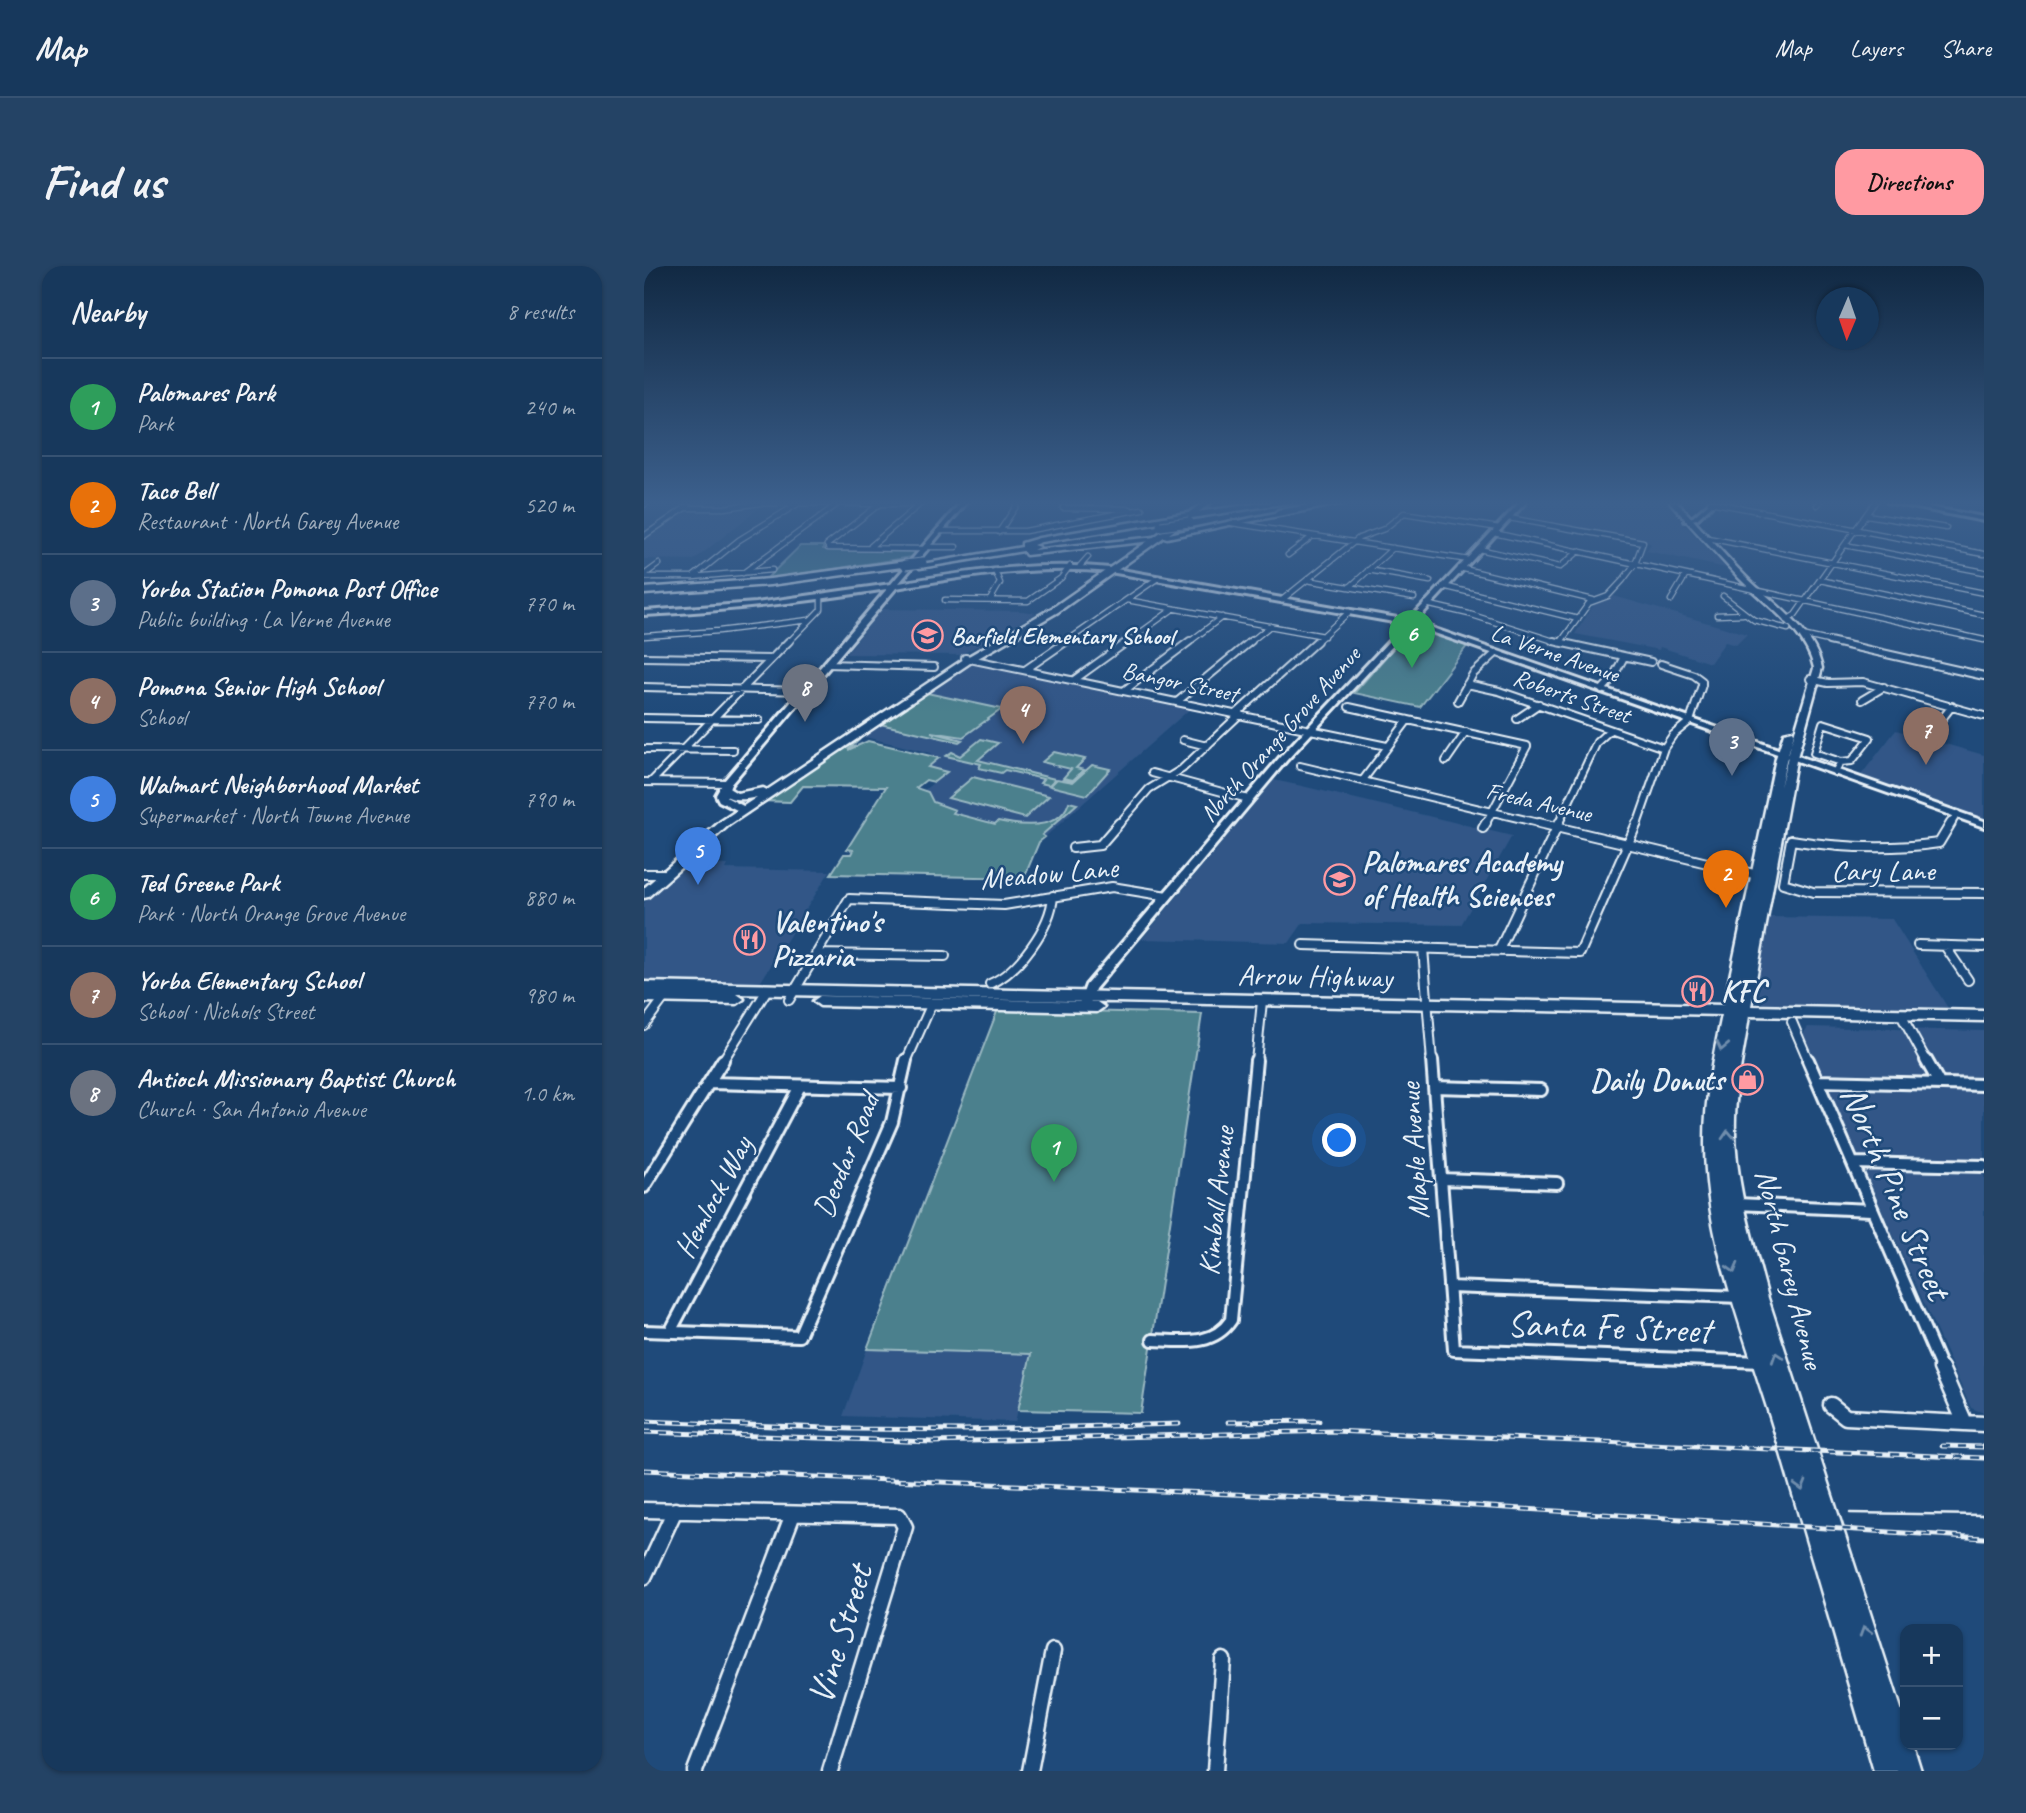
<!DOCTYPE html>
<html lang="en">
<head>
<meta charset="utf-8">
<style>
  body { margin:0; font-family:Caveat,sans-serif; background:#244365; color:#f1f3f6 }
  .controls { position:absolute; right:21px; bottom:21px; display:grid; overflow:hidden; border-radius:14px; box-shadow:0 2px 5px #0004 }
  .controls button { width:63px; height:63px; display:grid; place-items:center; padding:0; border:0; border-bottom:2px solid #365272; background:#17385c; color:#f1f3f6; font:35px sans-serif }
  .compass { position:absolute; left:1172px; top:21px; width:63px; height:63px; border-radius:50%; background:#17385c; box-shadow:0 2px 5px #0004; rotate:182deg }
  .you { position:absolute; left:696px; top:875px; width:24px; height:24px; margin:-18px; border:5px solid #fff; border-radius:50%; background:#1a73e8; box-shadow:0 0 0 10px #1a73e833 }
  .badge { display:grid; place-items:center; width:46px; height:46px; border-radius:50%; background:#ff9aa2; color:#fff; font-size:23px; font-weight:700 }
  .pin { position:absolute; translate:-50% -58px; filter:drop-shadow(0 2px 4px #0008) }
  .pin::after { content:''; position:absolute; top:37px; width:24px; height:21px; background:inherit; clip-path:polygon(0 0,100% 0,50% 100%) }
  .list { margin:0; padding:0; list-style:none }
  h2 { display:flex; justify-content:space-between; align-items:center; height:91px; margin:0; padding:0 28px; font-size:30px }
  h2 small { font-size:23px; font-weight:400; color:#9eacbb }
  .list li { display:grid; grid-template-columns:46px 1fr auto; gap:21px; align-items:center; box-sizing:border-box; height:98px; padding:0 28px; border-top:2px solid #365272 }
  .list b { display:block; font-size:26px; white-space:nowrap }
  .list p { margin:0; font-size:23px; white-space:nowrap; color:#9eacbb }
  .list em { font-size:23px; font-style:normal; color:#9eacbb }
  .map { position:relative; flex:none; width:1340px; height:1505px; overflow:hidden; border-radius:21px }
  header { display:flex; align-items:center; gap:42px; box-sizing:border-box; height:98px; padding:0 35px; background:#17385c; border-bottom:2px solid #365272 }
  header strong { font-size:33px }
  nav { display:flex; gap:38px; margin-inline-start:auto; font-size:24px }
  .intro { display:flex; align-items:center; justify-content:space-between; box-sizing:border-box; height:168px; padding:0 42px }
  h1 { margin:0; font-size:49px }
  .button { padding:18px 32px; border-radius:21px; background:#ff9aa2; color:#111; font-size:24px; font-weight:700 }
  main { display:flex; gap:42px; padding:0 42px }
  aside { flex:1; background:#17385c; border-radius:21px; box-shadow:0 2px 5px #0004 }
  .map>svg:first-child { display:block }
  .built { fill:#305787 }
  .green { fill:#4c808d; stroke:#9ab8c2; stroke-width:2 }
  .lines { fill:none; stroke-linecap:round; stroke-linejoin:round }
  .minor-far4-casing { stroke:#e8f1f8; stroke-width:7 }
  .minor-far3-casing { stroke:#e8f1f8; stroke-width:10 }
  .minor-far2-casing { stroke:#e8f1f8; stroke-width:12 }
  .minor-far1-casing { stroke:#e8f1f8; stroke-width:16 }
  .minor-casing { stroke:#e8f1f8; stroke-width:19 }
  .tertiary-casing { stroke:#e8f1f8; stroke-width:6 }
  .secondary-casing { stroke:#e8f1f8; stroke-width:6 }
  .primary-casing { stroke:#e8f1f8; stroke-width:5 }
  .motorway-casing { stroke:#e8f1f8; stroke-width:5 }
  .minor-far4 { stroke:#1f4a7a; stroke-width:4.5 }
  .minor-far3 { stroke:#1f4a7a; stroke-width:6 }
  .minor-far2 { stroke:#1f4a7a; stroke-width:8 }
  .minor-far1 { stroke:#1f4a7a; stroke-width:10 }
  .minor { stroke:#1f4a7a; stroke-width:14 }
  .tertiary { fill:#1f4a7a; fill-rule:evenodd }
  .secondary { fill:#1f4a7a; fill-rule:evenodd }
  .primary { fill:#1f4a7a; fill-rule:evenodd }
  .motorway { fill:#1f4a7a; fill-rule:evenodd }
  .tram { stroke:#e8f1f8; stroke-width:2.5 }
  .rail-casing { stroke:#e8f1f8; stroke-width:5 }
  .rail { stroke:#1f4a7a; stroke-width:2.5; stroke-dasharray:8; stroke-linecap:butt }
  .motorway-bridge-casing { stroke:#e8f1f8; stroke-width:11; stroke-linecap:butt }
  .motorway-bridge { stroke:#1f4a7a; stroke-width:9 }
  .oneway { stroke:#6f8dac }
  .labels { text-anchor:middle; stroke-width:5; stroke-linejoin:round; paint-order:stroke }
  .far-poi-label { font-size:24px; font-weight:bold; fill:#e8f1f8; stroke:#1f4a7a; text-anchor:start }
  .far-street-label { font-size:24px; fill:#e8f1f8; stroke:#1f4a7a }
  .poi-label { font-size:30px; font-weight:bold; fill:#e8f1f8; stroke:#1f4a7a; text-anchor:start }
  .street-label { font-size:30px; fill:#e8f1f8; stroke:#1f4a7a }
  .near-street-label { font-size:37px; fill:#e8f1f8; stroke:#1f4a7a }
</style>
</head>
<body>
<header>
<strong>Map</strong>
<nav><a>Map</a><a>Layers</a><a>Share</a></nav>
</header>
<div class="intro"><h1>Find us</h1><a class="button">Directions</a></div>
<main>
<aside>
<h2>Nearby<small>8 results</small></h2>
<ul class="list">
<li><span class="badge" style="background:#2e9e5b">1</span><div><b>Palomares Park</b><p>Park</p></div><em>240 m</em></li>
<li><span class="badge" style="background:#e8710a">2</span><div><b>Taco Bell</b><p>Restaurant · North Garey Avenue</p></div><em>520 m</em></li>
<li><span class="badge" style="background:#5c6f8a">3</span><div><b>Yorba Station Pomona Post Office</b><p>Public building · La Verne Avenue</p></div><em>770 m</em></li>
<li><span class="badge" style="background:#8d6e63">4</span><div><b>Pomona Senior High School</b><p>School</p></div><em>770 m</em></li>
<li><span class="badge" style="background:#3f7fe0">5</span><div><b>Walmart Neighborhood Market</b><p>Supermarket · North Towne Avenue</p></div><em>790 m</em></li>
<li><span class="badge" style="background:#2e9e5b">6</span><div><b>Ted Greene Park</b><p>Park · North Orange Grove Avenue</p></div><em>880 m</em></li>
<li><span class="badge" style="background:#8d6e63">7</span><div><b>Yorba Elementary School</b><p>School · Nichols Street</p></div><em>980 m</em></li>
<li><span class="badge" style="background:#6b7280">8</span><div><b>Antioch Missionary Baptist Church</b><p>Church · San Antonio Avenue</p></div><em>1.0 km</em></li>
</ul>
</aside>
<div class="map">
<svg width="1340" height="1505" viewBox="0 0 1340 1505">
  <rect width="100%" height="100%" fill="#1f4a7a"/>
  <filter id="ink" filterUnits="userSpaceOnUse"><feTurbulence type="fractalNoise" baseFrequency=".0143" numOctaves="2"/><feDisplacementMap in="SourceGraphic" scale="14" xChannelSelector="R" yChannelSelector="G"/><feConvolveMatrix kernelMatrix="1 2 1 2 8 2 1 2 1" color-interpolation-filters="sRGB"/></filter>
  <g filter="url(#ink)">
    <!-- built -->
    <path class="built" d="M886,236H1024L1039,257L1082,302L1002,285L1007,278L1001,274L872,251Z
      M120,238L50,294L0,293V273L42,244Z
      M970,330L1103,368L1092,379L1081,376L1066,397L1016,381L1015,384L931,368L950,338Z
      M238,343L378,345L392,347L317,389L202,388Z
      M328,396L459,424L547,442L401,571L308,547L311,544L289,536L284,526L280,524L303,506L284,501L294,493L285,489L287,487L217,470Z
      M1252,464L1340,489V552L1217,509Z
      M630,514L658,520L868,570L817,659L659,657L645,677L498,673Z
      M40,598L84,599L82,603L186,605L116,717L0,715V637Z
      M1125,651L1248,653L1304,742L1120,738L1115,736L1110,730V723Z
      M1164,761L1340,765V1147L1327,1142L1159,768Z
      M223,1083L387,1088L371,1156L199,1150Z"/>
    <!-- green -->
    <path class="green" d="M156,280H179V283L184,284L274,286L269,291L122,313Z
      M767,362L823,380L776,441L710,427Z
      M283,427L358,443L319,471L287,466L318,474L315,476L236,458Z
      M211,473L215,474L204,484L224,475L295,492L284,501L303,506L290,516L282,514L272,522L284,526L289,536L311,544L309,547L351,558L354,555C377,560 416,565 425,536L433,538L398,569L401,571L395,576L380,612L187,608L200,588H207L209,584L203,583L242,521L159,520L146,536L118,535Z
      M337,473L354,477L334,494L411,513L405,519L396,517L399,513L361,504L357,507L335,502L337,498L302,490L308,486L316,490Z
      M410,486L441,493L432,502L440,504L429,514L419,512L427,503L398,496Z
      M448,499L466,503L443,529L406,520L413,513L429,516Z
      M329,511L405,530L381,552L304,532Z
      M354,743L558,748L497,1147L374,1144L387,1088L223,1083Z"/>
    <g class="lines">
      <defs>
        <path id="minor-far4" d="M1066,236L1340,288
          M0,239L4,236
          M1173,239L1176,236
          M40,242H80L116,237L275,238
          M419,242L486,243
          M1223,249L1302,262
          M865,252L999,276L991,298L979,314L964,330L945,337L916,377
          M588,257L825,294
          M297,265H381L498,243
          M355,266L375,236
          M850,267L1340,374
          M0,270L44,240
          M1059,271L1340,327
          M183,279L237,237
          M1201,279L1340,306
          M227,280L276,238
          M283,281H312
          M184,282L281,283
          M835,283L916,301L935,285
          M644,289L669,270
          M436,300L444,291
          M816,302L949,334
          M724,304L786,315
          M99,307L195,237
          M0,309L15,298
          M0,311H49L128,304
          M49,311L95,274L155,237
          M663,314L770,332
          M1176,314L1340,349
          M799,320L934,353
          M706,321L749,282
          M1079,330L1110,354L1144,363
          M301,334L384,335L417,312L426,300
          M346,334L356,317L351,305
          M483,334L680,370
          M638,334L715,272L740,263L760,247L855,262
          M1027,334L1042,309
          M782,338L825,348L916,377
          M1073,349L1099,348
          M1143,354L1151,349L1231,236
          M1158,369L1193,377
          M0,370L75,365L165,354
          M144,377L177,343V331
          M420,377L514,312
          M482,377L529,343
          M544,377L578,351
          M605,377L626,360
          M671,377L705,346"/>
        <path id="minor-far3" d="M910,375L1007,396
          M1185,375L1340,410
          M0,391L126,393
          M321,392L743,480
          M183,398L290,401
          M381,404L423,375
          M1166,413L1184,417L1219,416L1340,450
          M430,414L484,375
          M823,418L855,425L1020,482
          M0,421L161,425
          M481,424L546,375
          M958,424L968,413L980,391
          M1218,434L1240,421
          M534,435L607,375
          M814,435L829,408L852,387
          M705,441L883,480L841,559
          M0,452L115,454
          M873,453L895,438
          M1179,457L1226,472L1208,495L1197,496L1170,487Z
          M1287,467L1308,440
          M539,474L563,480
          M0,483L89,484
          M802,495L822,466
          M656,500L903,559
          M1191,506L1197,496
          M508,507L604,533
          M719,514L764,454
          M0,516L83,517
          M7,516L145,375
          M474,559L505,523L538,503L593,451L592,448L673,375
          M914,559L953,476L966,464
          M993,559L1020,482L1029,469L1046,455L1058,419V415L1050,409L1017,398
          M1306,559L1313,548"/>
        <path id="minor-far2" d="M895,557L1118,610
          M1307,557L1295,577C1246,584 1196,582 1147,574L1139,617L1169,626L1340,627
          M839,562L842,557
          M429,582L456,579L475,557
          M0,608H19
          M659,679L936,687L993,557
          M1274,679L1340,681
          M1301,680L1324,714
          M779,682L788,796
          M855,684L915,557
          M172,688L301,690
          M346,718C374,706 407,661 409,630
          M145,734L205,633L360,639L468,621L523,630
          M1257,749L1283,796
          M1148,756L1165,796
          M0,759L23,728
          M78,796L123,724
          M262,796L288,737
          M612,796L618,735"/>
        <path id="minor-far1" d="M788,794L810,1084L1118,1096
          M1164,794L1298,1104
          M1282,794L1295,817
          M1173,815L1340,819
          M66,817L257,822
          M790,821L897,824
          M1209,897L1340,900
          M797,913L913,917
          M0,921L79,794
          M1092,938L1227,944
          M805,1021L1098,1031
          M0,1065L155,1070L248,856L262,794
          M26,1066L156,820
          M509,1074C538,1075 569,1081 587,1054L612,794"/>
        <path id="minor" d="M1297,1102L1321,1157
          M1187,1139L1202,1151L1340,1158
          M0,1244L255,1250L261,1261L186,1505
          M0,1311L31,1244
          M51,1505L149,1248
          M386,1505L409,1385
          M571,1505L579,1394"/>
        <path id="tertiary" d="M1066,236H1071L1053,253L1041,255V253L1049,251Z"/>
        <path id="secondary" d="M317,236H323L255,317C326,305 394,295 466,302L765,354L876,236H882L771,356L1340,555V561L768,359L642,495L451,723L444,743H436L434,740L442,719L636,491L761,358L466,306C393,299 323,310 252,322L87,518L82,531L103,542V546H97L75,535L72,529L80,515L243,323C162,336 82,345 0,349V345L112,337L247,318Z
          M1243,236H1257L1340,251V255Z"/>
        <path id="primary" d="M560,236H568L525,268L588,255L590,258L523,272L520,271L414,346L329,395L85,559L4,631L0,632V622L77,555L113,531C99,534 87,536 75,525V521H83L93,527L119,522L123,524L323,391L408,342Z
          M1026,236H1033C1056,261 1079,288 1103,312C1130,338 1170,364 1178,402L1152,495L1107,740L1340,745V755L1105,750C1100,784 1092,817 1091,852C1089,910 1109,976 1124,1032L1261,1455V1479H1269L1277,1505H1230C1198,1395 1165,1284 1133,1174C1105,1077 1060,978 1061,875C1061,832 1069,791 1078,749L0,726V716L1080,739L1132,492L1140,467L1149,465L1150,467L1136,521L1142,495L1170,402C1162,364 1121,339 1095,312C1072,287 1048,262 1026,236Z
          M0,726L93,728L100,733L93,738L0,736Z
          M176,730L453,736L460,741L453,746L176,740L169,735Z"/>
        <path id="motorway" d="M626,236H649L397,276L389,279L395,281L389,284L511,271L508,275L382,289L379,285L276,302L272,299L378,281V277L395,272L537,248Z
          M685,236H706L588,259L584,257L631,247L634,244Z
          M262,295L266,298L265,300L126,319L0,328V322L126,313Z"/>
      </defs>
      <!-- minor-far4 casing -->
      <use href="#minor-far4" class="minor-far4-casing"/>
      <!-- minor-far3 casing -->
      <use href="#minor-far3" class="minor-far3-casing"/>
      <!-- minor-far2 casing -->
      <use href="#minor-far2" class="minor-far2-casing"/>
      <!-- minor-far1 casing -->
      <use href="#minor-far1" class="minor-far1-casing"/>
      <!-- minor casing -->
      <use href="#minor" class="minor-casing"/>
      <!-- tertiary casing -->
      <use href="#tertiary" class="tertiary-casing"/>
      <!-- secondary casing -->
      <use href="#secondary" class="secondary-casing"/>
      <!-- primary casing -->
      <use href="#primary" class="primary-casing"/>
      <!-- motorway casing -->
      <use href="#motorway" class="motorway-casing"/>
      <!-- minor-far4 -->
      <use href="#minor-far4" class="minor-far4"/>
      <!-- minor-far3 -->
      <use href="#minor-far3" class="minor-far3"/>
      <!-- minor-far2 -->
      <use href="#minor-far2" class="minor-far2"/>
      <!-- minor-far1 -->
      <use href="#minor-far1" class="minor-far1"/>
      <!-- minor -->
      <use href="#minor" class="minor"/>
      <!-- tertiary -->
      <use href="#tertiary" class="tertiary"/>
      <!-- secondary -->
      <use href="#secondary" class="secondary"/>
      <!-- primary -->
      <use href="#primary" class="primary"/>
      <!-- motorway -->
      <use href="#motorway" class="motorway"/>
      <!-- tram -->
      <path class="tram" d="M1206,1247L1340,1249"/>
      <defs>
        <path id="rail" d="M0,1155L207,1163L320,1164L535,1158
          M584,1156L675,1155
          M0,1166L289,1176L689,1165L1340,1192
          M1298,1180L1340,1181
          M0,1204L737,1234L1340,1272"/>
      </defs>
      <!-- rail casing -->
      <use href="#rail" class="rail-casing"/>
      <!-- rail -->
      <use href="#rail" class="rail"/>
      <defs>
        <path id="motorway-bridge" d="M517,260L545,256
          M261,299L278,297"/>
      </defs>
      <!-- motorway-bridge casing -->
      <use href="#motorway-bridge" class="motorway-bridge-casing"/>
      <!-- motorway-bridge -->
      <use href="#motorway-bridge" class="motorway-bridge"/>
    </g>
    <!-- one-way arrows -->
    <defs><path id="oneway-chevron" d="M-2-3.5L2.5 0L-2 3.5" fill="none" stroke-width="1.6" stroke-linecap="round" stroke-linejoin="round" transform="scale(1.75)"/></defs>
    <g class="oneway">
      <use href="#oneway-chevron" transform="translate(1078 780) rotate(102)"/>
      <use href="#oneway-chevron" transform="translate(1084 869) rotate(-93)"/>
      <use href="#oneway-chevron" transform="translate(1089 1002) rotate(74)"/>
      <use href="#oneway-chevron" transform="translate(1133 1091) rotate(-108)"/>
      <use href="#oneway-chevron" transform="translate(1157 1220) rotate(74)"/>
      <use href="#oneway-chevron" transform="translate(1221 1365) rotate(-107)"/>
    </g>
  </g>
  <!-- sky -->
  <linearGradient id="sky" x2="0" y2="1"><stop stop-color="#112943"/><stop offset="0.53" stop-color="#3c608d"/><stop offset="1" stop-color="#3c608d" stop-opacity="0"/></linearGradient>
  <rect width="1340" height="447" fill="url(#sky)"/>
  <!-- icons -->
  <defs>
    <symbol id="school-ring" viewBox="-11 -11 22 22"><circle r="9.5" fill="#1f4a7a" stroke="#ff9aa2" stroke-width="1.5"/><path d="M0-5L7-2L0 1L-7-2ZM-4 1L0 2.5L4 1V4Q0 6-4 4Z" fill="#ff9aa2"/></symbol>
    <symbol id="restaurant-ring" viewBox="-11 -11 22 22"><circle r="9.5" fill="#1f4a7a" stroke="#ff9aa2" stroke-width="1.5"/><path d="M-5-6h1v4h1v-4h1v4h1v-4h1v5L-1.5 .5V6h-2V.5L-5-1ZM5-6V6H3V1.5H1.5Q1.5-4 5-6Z" fill="#ff9aa2"/></symbol>
    <symbol id="shop-ring" viewBox="-11 -11 22 22"><circle r="9.5" fill="#1f4a7a" stroke="#ff9aa2" stroke-width="1.5"/><path d="M-5-2.5h2.3a2.7 3.5 0 0 1 5.4 0H5L5.5 6h-11ZM-1.5-2.5h3a1.5 2.3 0 0 0-3 0Z" fill="#ff9aa2"/></symbol>
  </defs>
  <g fill-rule="evenodd">
    <use href="#school-ring" x="266" y="352" width="35" height="35"/>
    <use href="#school-ring" x="678" y="596" width="35" height="35"/>
    <use href="#restaurant-ring" x="88" y="656" width="35" height="35"/>
    <use href="#restaurant-ring" x="1036" y="708" width="35" height="35"/>
    <use href="#shop-ring" x="1086" y="796" width="35" height="35"/>
  </g>
  <g class="labels">
    <!-- far-poi labels -->
    <g class="far-poi-label">
      <text x="307" y="378">Barfield Elementary School</text>
    </g>
    <!-- far-street labels -->
    <g class="far-street-label">
      <text transform="translate(911 387) rotate(19)" y="8">La Verne Avenue</text>
      <text transform="translate(536 416) rotate(12)" y="8">Bangor Street</text>
      <text transform="translate(928 430) rotate(19)" y="8">Roberts Street</text>
      <text transform="translate(636 468) rotate(-48)" y="8">North Orange Grove Avenue</text>
      <text transform="translate(895 536) rotate(13)" y="8">Freda Avenue</text>
    </g>
    <!-- poi labels -->
    <g class="poi-label">
      <text x="718" y="606">Palomares Academy<tspan x="718" dy="34">of Health Sciences</tspan></text>
      <text x="128" y="666">Valentino's<tspan x="128" dy="34">Pizzaria</tspan></text>
      <text x="1077" y="735">KFC</text>
      <text x="1080" y="824" text-anchor="end">Daily Donuts</text>
    </g>
    <!-- street labels -->
    <g class="street-label">
      <text x="1239" y="614">Cary Lane</text>
      <text transform="translate(405 607) rotate(-5)" y="10">Meadow Lane</text>
      <text transform="translate(671 710) rotate(1)" y="10">Arrow Highway</text>
      <text transform="translate(770 885) rotate(-94)" y="10">Maple Avenue</text>
      <text transform="translate(202 889) rotate(-68)" y="10">Deodar Road</text>
      <text transform="translate(69 931) rotate(-62)" y="10">Hemlock Way</text>
      <text transform="translate(572 935) rotate(-84)" y="10">Kimball Avenue</text>
      <text transform="translate(1146 1003) rotate(76)" y="10">North Garey Avenue</text>
    </g>
    <!-- near-street labels -->
    <g class="near-street-label">
      <text transform="translate(1253 926) rotate(67)" y="13">North Pine Street</text>
      <text transform="translate(965 1060) rotate(2)" y="13">Santa Fe Street</text>
      <text transform="translate(195 1368) rotate(-73)" y="13">Vine Street</text>
    </g>
  </g>
</svg>
<div class="controls">
<button>+</button>
<button>−</button>
</div>
<svg class="compass" viewBox="-18 -18 36 36"><path d="M0-13l5 13h-10z" fill="#e53935"/><path d="M0 13l5-13h-10z" fill="#9eacbb"/></svg>
<div class="you"></div>
<div class="pin badge" style="left:410px;top:916px;background:#2e9e5b">1</div>
<div class="pin badge" style="left:1082px;top:642px;background:#e8710a">2</div>
<div class="pin badge" style="left:1088px;top:510px;background:#5c6f8a">3</div>
<div class="pin badge" style="left:379px;top:478px;background:#8d6e63">4</div>
<div class="pin badge" style="left:54px;top:619px;background:#3f7fe0">5</div>
<div class="pin badge" style="left:768px;top:402px;background:#2e9e5b">6</div>
<div class="pin badge" style="left:1282px;top:499px;background:#8d6e63">7</div>
<div class="pin badge" style="left:161px;top:456px;background:#6b7280">8</div>
</div>
</main>
</body>
</html>
